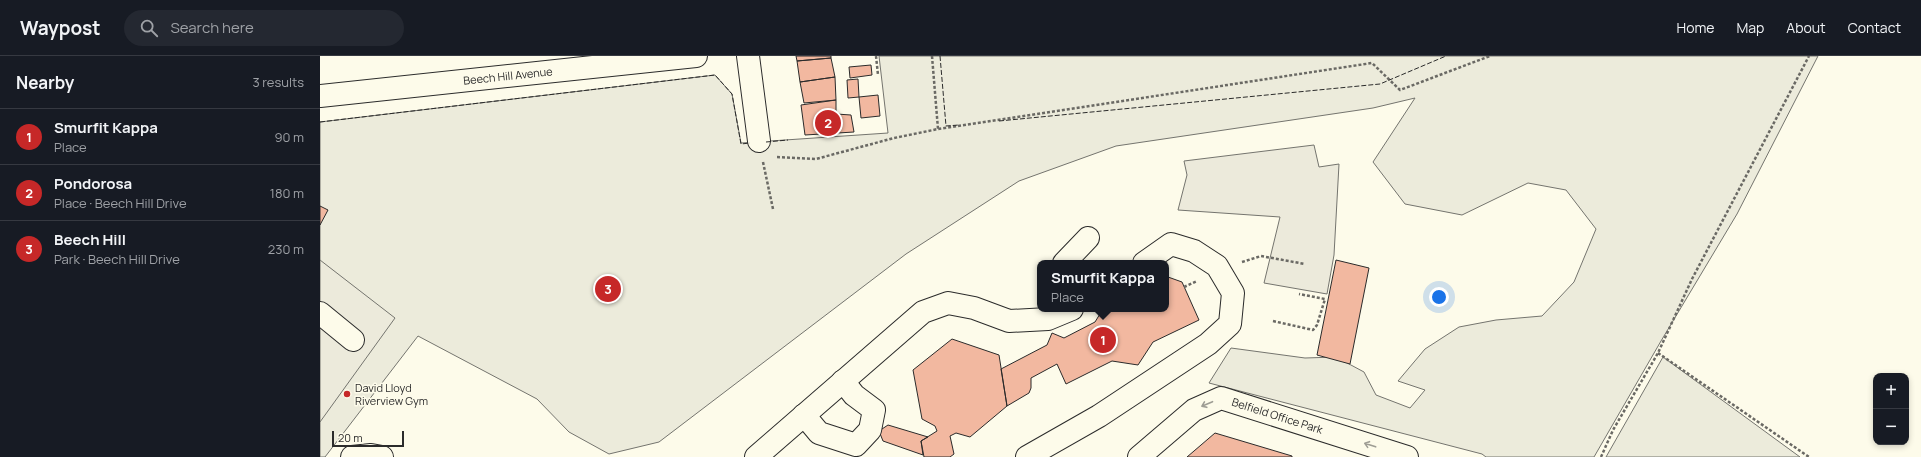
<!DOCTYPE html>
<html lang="en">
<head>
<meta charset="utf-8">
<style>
  body { margin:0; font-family:Manrope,sans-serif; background:#242831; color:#f1f3f6 }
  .controls { position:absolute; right:12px; bottom:12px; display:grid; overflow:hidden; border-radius:8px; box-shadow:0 2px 6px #0003 }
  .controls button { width:36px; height:36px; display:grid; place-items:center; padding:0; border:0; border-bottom:1px solid #363941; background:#171b24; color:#f1f3f6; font:20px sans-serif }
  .scale { position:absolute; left:12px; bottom:10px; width:72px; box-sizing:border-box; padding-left:4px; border:2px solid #2b2b2b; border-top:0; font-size:11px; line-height:14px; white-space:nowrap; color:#2b2b2b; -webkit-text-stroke:3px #fdfbea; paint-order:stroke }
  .you { position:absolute; left:1119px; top:241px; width:14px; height:14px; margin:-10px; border:3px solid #fff; border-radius:50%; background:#1a73e8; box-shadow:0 0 0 6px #1a73e833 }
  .badge { display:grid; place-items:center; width:26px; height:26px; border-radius:50%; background:#c62828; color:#fff; font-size:13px; font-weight:700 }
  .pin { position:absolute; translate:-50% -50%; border:2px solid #fff; box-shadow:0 1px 4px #0006 }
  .popup { position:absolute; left:717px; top:204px; width:132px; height:52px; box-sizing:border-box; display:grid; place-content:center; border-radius:8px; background:#171b24; filter:drop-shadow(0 1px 3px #0005); font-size:13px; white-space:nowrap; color:#9ea1a6 }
  .popup b { font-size:15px; color:#f1f3f6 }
  .popup::after { content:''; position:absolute; left:50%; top:100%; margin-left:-8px; border:8px solid transparent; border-top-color:#171b24 }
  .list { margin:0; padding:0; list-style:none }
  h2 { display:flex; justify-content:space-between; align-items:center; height:52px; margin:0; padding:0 16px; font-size:17px }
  h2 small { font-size:13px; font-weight:400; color:#9ea1a6 }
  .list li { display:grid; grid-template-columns:26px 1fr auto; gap:12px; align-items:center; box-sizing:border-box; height:56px; padding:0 16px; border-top:1px solid #363941 }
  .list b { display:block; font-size:15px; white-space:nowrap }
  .list p { margin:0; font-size:13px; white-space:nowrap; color:#9ea1a6 }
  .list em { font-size:13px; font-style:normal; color:#9ea1a6 }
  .icon { flex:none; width:22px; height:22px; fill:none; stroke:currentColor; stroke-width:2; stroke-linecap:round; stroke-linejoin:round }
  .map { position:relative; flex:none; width:1601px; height:401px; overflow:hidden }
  header { display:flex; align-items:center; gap:24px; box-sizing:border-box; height:56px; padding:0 20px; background:#171b24; border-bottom:1px solid #363941 }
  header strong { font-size:19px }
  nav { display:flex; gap:22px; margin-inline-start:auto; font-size:14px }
  .search { width:280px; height:36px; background:#242831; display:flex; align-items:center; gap:10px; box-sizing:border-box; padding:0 14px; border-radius:22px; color:#9ea1a6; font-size:15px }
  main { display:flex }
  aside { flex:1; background:#171b24 }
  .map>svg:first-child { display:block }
  .green { fill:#ecebdb; stroke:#74746e }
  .parking { fill:#eceadb; stroke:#74746e }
  .building { fill:#f2b8a0; stroke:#2b2b2b }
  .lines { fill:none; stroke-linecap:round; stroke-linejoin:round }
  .minor-casing { stroke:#2b2b2b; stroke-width:24 }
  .path { stroke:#6a6964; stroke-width:2.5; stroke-dasharray:3 2; stroke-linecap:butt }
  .minor { stroke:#fdfbea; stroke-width:22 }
  .fence { stroke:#2b2b2b; stroke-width:1; stroke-dasharray:5 2; stroke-linecap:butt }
  .oneway { stroke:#9e9d94 }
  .poi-dot { fill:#c62828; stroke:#fdfbea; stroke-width:1.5 }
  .labels { text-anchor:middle; stroke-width:3; stroke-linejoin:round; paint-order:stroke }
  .street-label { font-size:11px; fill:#2b2b2b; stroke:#fdfbea }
  .poi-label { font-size:11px; fill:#2b2b2b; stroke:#fdfbea; text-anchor:start }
</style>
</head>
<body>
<header>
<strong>Waypost</strong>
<div class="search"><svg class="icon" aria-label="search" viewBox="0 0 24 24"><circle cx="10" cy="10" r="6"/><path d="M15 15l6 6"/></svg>Search here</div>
<nav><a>Home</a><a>Map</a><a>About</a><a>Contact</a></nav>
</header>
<main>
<aside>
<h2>Nearby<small>3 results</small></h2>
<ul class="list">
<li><span class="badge">1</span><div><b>Smurfit Kappa</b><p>Place</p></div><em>90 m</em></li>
<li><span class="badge">2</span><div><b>Pondorosa</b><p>Place · Beech Hill Drive</p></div><em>180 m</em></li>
<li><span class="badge">3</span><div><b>Beech Hill</b><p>Park · Beech Hill Drive</p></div><em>230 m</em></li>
</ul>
</aside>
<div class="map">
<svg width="1601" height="401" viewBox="0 0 1601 401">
  <rect width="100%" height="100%" fill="#fdfbea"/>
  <!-- green -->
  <path class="green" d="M559,0H1498L1417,158L1341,285L1274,401H1166L1162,398L889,327L911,292L985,302L1016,301L1044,316L1056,339L1090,352L1105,334L1078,325L1105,293L1139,271L1176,264L1222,260L1254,226L1276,173L1246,134L1208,127L1142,159L1085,148L1053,106L1095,42L1053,52L796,90L699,125L586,198L339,386L289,398L249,376L217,343L98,280L5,401H0V66L395,19L412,38L421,87L568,77Z
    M1343,301L1480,401H1286Z"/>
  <!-- parking -->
  <path class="parking" d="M994,89L999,111L1019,108L1014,199L1007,238L944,227L960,161L858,154L867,119L864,105Z
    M0,204L75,262L0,366Z"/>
  <!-- building -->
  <path class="building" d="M476,0H511V2L477,5Z
    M511,2L515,21L480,26L477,5Z
    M551,9L552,19L530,22L529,11Z
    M515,21L516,44L484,47L480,26Z
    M538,23L539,41L528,42L527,24Z
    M558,39L560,60L541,62L539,41Z
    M516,44V58L531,59L534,76L485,79L481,49Z
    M0,150L8,154L0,169Z
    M1016,204L1049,212L1030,308L997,299Z
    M848,221L862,226L879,264L833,286L818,309L792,305L746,328L737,308L711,322V332L709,337L687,350L681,313L727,289L732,277L744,282L775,266L783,253H846V228Z
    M632,283L679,299L687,350L650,381L636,377L630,380L634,398L630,401H604L601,385L617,375L615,370L602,363L593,314Z
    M568,369L608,381L601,385L603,399L563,385L559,375Z
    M895,377L972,400V401H867Z"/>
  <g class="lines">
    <defs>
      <g id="minor">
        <path d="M428,0L439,85"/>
        <path id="s1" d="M0,40L376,0"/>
        <path d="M744,207L768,182"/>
        <path d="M0,257L33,284"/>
        <path d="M484,359L499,377L536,389L550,374L554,354L534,339L523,325"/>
        <path d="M32,401L51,399L62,401"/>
        <path d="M436,401L603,256L628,247L654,252L689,265L728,263L752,253"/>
        <path d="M707,401L779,360L888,288L910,268L913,237L897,210L874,195L851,188L824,207"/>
        <path id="s2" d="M819,401L874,354L901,342L1087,401"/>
      </g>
    </defs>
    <!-- minor casing -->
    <use href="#minor" class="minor-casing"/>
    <!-- path -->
    <path class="path" d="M556,0L558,19
      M612,0L618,73
      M457,101L496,103L574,82L618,73L1052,7L1080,34L1170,0
      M443,106L453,153
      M922,206L941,200L985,208
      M864,231L877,225
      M953,265L993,274L997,269L1005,243L979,238
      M1338,297L1489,401
      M1281,401L1293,374L1338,297L1372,223L1489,0"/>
    <!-- minor -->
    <use href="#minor" class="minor"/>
    <!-- fence -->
    <path class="fence" d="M620,0L626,70L639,69
      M679,65L1060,28L1126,0
      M0,66L395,19L412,38L421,88L430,87
      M446,86L468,84"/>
  </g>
  <!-- one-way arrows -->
  <defs><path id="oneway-shaft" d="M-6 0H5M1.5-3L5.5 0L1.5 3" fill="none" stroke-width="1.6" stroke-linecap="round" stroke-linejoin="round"/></defs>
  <g class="oneway">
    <use href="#oneway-shaft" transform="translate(887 348) rotate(157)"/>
    <use href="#oneway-shaft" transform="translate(1050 389) rotate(-162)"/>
  </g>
  <!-- markers -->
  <circle class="poi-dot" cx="27" cy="338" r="4"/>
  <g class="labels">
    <!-- street labels -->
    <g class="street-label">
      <text dy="4" stroke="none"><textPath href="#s1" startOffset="189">Beech Hill Avenue</textPath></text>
      <text dy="4" stroke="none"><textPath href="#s2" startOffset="161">Belfield Office Park</textPath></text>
    </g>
    <!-- poi labels -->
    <g class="poi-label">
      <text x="35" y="336">David Lloyd<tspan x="35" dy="13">Riverview Gym</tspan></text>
    </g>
  </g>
</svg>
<div class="controls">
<button>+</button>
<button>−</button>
</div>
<div class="scale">20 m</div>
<div class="you"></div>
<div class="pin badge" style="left:783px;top:284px">1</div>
<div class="popup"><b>Smurfit Kappa</b>Place</div>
<div class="pin badge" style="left:508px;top:67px">2</div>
<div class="pin badge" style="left:288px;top:233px">3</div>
</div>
</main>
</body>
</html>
